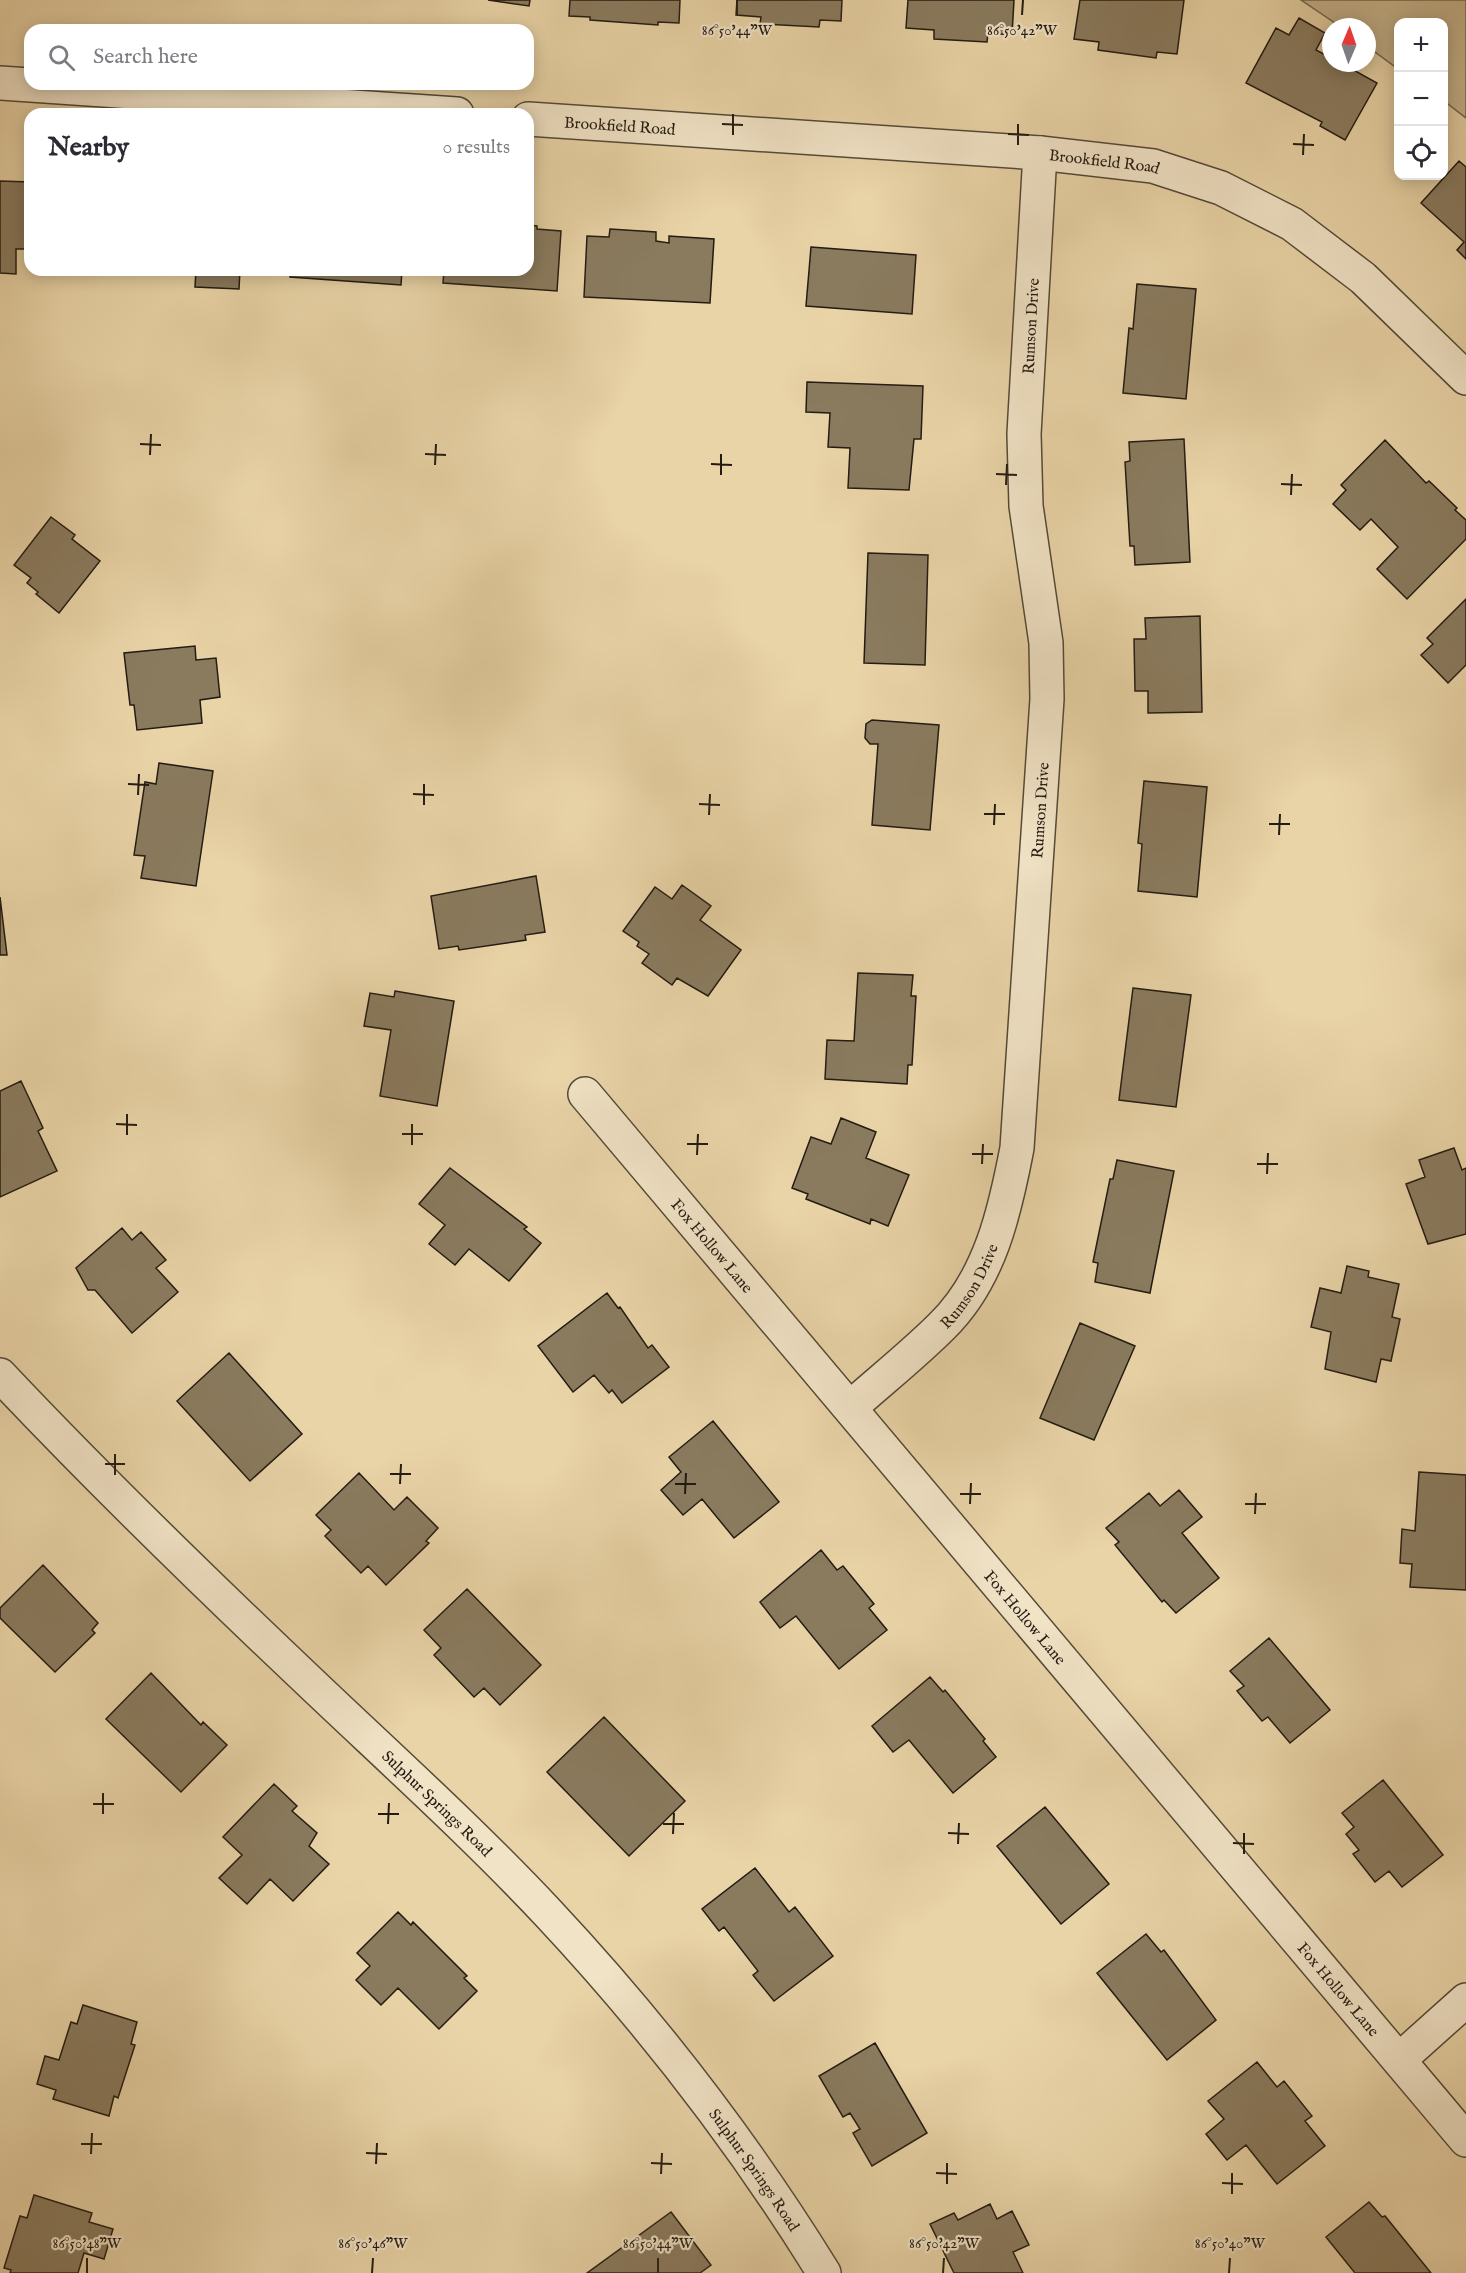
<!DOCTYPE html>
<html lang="en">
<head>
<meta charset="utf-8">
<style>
  body { margin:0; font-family:"IM FELL English",serif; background:#f2f2f3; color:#2b2b33 }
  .controls { position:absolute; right:18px; top:18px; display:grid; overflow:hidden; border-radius:12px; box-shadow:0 3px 15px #0003 }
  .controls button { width:54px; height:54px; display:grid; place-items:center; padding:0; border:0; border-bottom:2px solid #e1e1e2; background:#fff; color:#2b2b33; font:30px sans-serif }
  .compass { position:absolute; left:1322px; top:18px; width:54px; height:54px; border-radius:50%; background:#fff; box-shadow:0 3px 15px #0003; rotate:2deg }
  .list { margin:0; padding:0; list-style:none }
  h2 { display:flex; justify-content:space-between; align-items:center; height:78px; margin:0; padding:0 24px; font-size:26px }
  h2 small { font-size:20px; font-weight:400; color:#7c7c81 }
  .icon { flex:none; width:33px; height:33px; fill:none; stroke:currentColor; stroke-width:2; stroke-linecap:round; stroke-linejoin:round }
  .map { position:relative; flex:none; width:1466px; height:2273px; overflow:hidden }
  .search { position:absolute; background:#fff; box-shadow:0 3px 15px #0003; left:24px; top:24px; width:510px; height:66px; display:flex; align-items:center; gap:15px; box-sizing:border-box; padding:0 21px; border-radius:18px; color:#7c7c81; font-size:22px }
  .panel { position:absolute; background:#fff; box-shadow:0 3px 15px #0003; left:24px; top:108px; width:510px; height:168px; border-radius:18px }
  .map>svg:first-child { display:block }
  .green { fill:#c7b58e; stroke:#756850; stroke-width:1.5 }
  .building { fill:#8a7b5f; stroke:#231b12; stroke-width:1.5 }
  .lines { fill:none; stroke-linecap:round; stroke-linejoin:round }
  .minor-casing { stroke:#544937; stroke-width:36 }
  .tertiary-casing { stroke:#544937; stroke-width:36 }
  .minor { stroke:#f1e3c6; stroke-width:33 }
  .tertiary { stroke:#f1e3c6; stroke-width:33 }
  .ticks { fill:none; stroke:#231b12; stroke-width:2 }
  .labels { text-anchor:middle; stroke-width:4.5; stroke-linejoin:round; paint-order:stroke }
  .street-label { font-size:16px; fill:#231b12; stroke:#f1e3c6 }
  .ticks-label { font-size:15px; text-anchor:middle; fill:#231b12; stroke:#f1e3c6; stroke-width:4.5; stroke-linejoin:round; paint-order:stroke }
</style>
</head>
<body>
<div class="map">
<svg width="1466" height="2273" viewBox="0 0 1466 2273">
  <rect width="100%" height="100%" fill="#e9d4a7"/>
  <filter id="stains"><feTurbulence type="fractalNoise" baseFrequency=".00333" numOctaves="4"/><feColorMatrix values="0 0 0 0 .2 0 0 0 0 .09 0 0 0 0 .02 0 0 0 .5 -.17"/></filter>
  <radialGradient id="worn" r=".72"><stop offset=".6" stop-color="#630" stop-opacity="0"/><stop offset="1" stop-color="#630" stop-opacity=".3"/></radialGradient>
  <!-- green -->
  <path class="green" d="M1301,0H1466V118L1444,101V22H1398V69L1367,46V27H1341Z"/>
  <!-- building -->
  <path class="building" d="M488,0H530L529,6Z
    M570,0H680L679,23L658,22V25L590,20V17L569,16Z
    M737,0H842L841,21L820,20L819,27L760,24L761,17L736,15Z
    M908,0H1014L1012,35L988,33L987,42L934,39V30L906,28Z
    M1080,0H1184L1177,54L1157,52L1156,58L1098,50L1099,42L1074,39Z
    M1299,18L1325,33L1316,50L1331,58V63H1341L1377,83L1345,140L1320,126L1322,122L1246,83L1276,28L1289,35Z
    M1459,161L1466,167V259L1457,250L1464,242L1421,203Z
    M0,181L30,182V249H16V274L0,273Z
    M528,225L537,226V229L561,231L557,291L443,283L444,270H528Z
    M610,229L656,232V241L669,243V236L714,239L710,303L584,297L587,236L609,237Z
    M811,247L916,255L912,314L806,306Z
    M196,270H240L239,289L195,287Z
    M291,270H402L401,285L290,277Z
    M1137,284L1196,289L1186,399L1123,393L1129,328L1133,329Z
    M807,382L923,386L921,439H914L909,490L848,488L850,448L828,447L830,413L806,412Z
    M1184,439L1190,562L1135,565L1134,546H1130L1125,462L1130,461L1129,442Z
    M1385,440L1426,483L1429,481L1457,508L1455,510L1466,520V539L1407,599L1377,569L1398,547L1371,519L1360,530L1333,504L1346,490L1341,485Z
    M51,517L75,535L72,539L100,561L59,613L36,594L38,592L27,583L31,578L14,565Z
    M868,553L928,555L925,665L864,663Z
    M1466,599V665L1448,683L1421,655L1433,644L1427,638Z
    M1200,616L1202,712L1148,713V691H1135L1134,639H1146L1145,618Z
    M195,646L196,660L216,658L220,697L200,700L202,723L137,730L134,705H130L124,653Z
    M872,720L939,725L930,830L872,825L878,744H870L865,738L866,724Z
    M159,763L213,771L196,886L141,878L145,856L134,855L145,782L156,784Z
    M1144,781L1207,787L1197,897L1138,891L1142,844L1138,843Z
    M536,876L545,932L525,935L526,940L459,950L458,946L439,949L431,896Z
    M682,885L711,906L700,920L741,950L708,996L677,978L672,985L642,963L649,954L637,946L639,942L623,931L655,887L672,899Z
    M0,897L7,955H0Z
    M858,973L913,975L911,996H916L912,1065H908L907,1084L825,1079L827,1040L854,1041Z
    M1133,988L1191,995L1176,1107L1119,1100Z
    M395,991L454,1001L437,1106L380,1096L391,1030L364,1026L370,993L394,997Z
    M21,1081L43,1128L38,1131L57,1171L0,1197V1091Z
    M841,1118L876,1132L866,1158L909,1175L888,1226L871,1219L870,1224L806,1199L808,1194L792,1188L811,1137L831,1144Z
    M1454,1148L1462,1170L1466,1168V1234L1428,1244L1406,1184L1425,1177L1419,1160Z
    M1117,1160L1174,1171L1150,1293L1095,1282L1098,1263L1093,1262L1110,1179H1113Z
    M450,1168L527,1227L524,1229L541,1243L509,1281L469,1249L455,1265L429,1244L445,1225L419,1204Z
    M122,1228L132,1240L141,1232L166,1260L156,1268L178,1292L132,1333L95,1290H88L76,1268Z
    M1347,1266L1369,1271L1368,1277L1399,1284L1392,1317L1400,1319L1391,1361L1381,1359L1376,1382L1325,1369L1331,1332L1311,1327L1320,1288L1341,1293Z
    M607,1293L618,1308L620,1307L648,1348L652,1345L669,1367L622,1403L612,1390L609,1393L594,1375L573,1392L538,1346Z
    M1080,1323L1135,1346L1094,1440L1040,1418Z
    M229,1353L302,1434L250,1481L177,1401Z
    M713,1421L779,1502L734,1538L702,1499L683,1515L661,1490L681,1472L669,1457Z
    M1419,1472L1466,1475V1590L1410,1587L1412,1564L1400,1563L1402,1529L1415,1531Z
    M359,1473L394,1510L407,1497L438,1528L426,1541L429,1543L386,1585L368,1566L361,1573L325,1536L331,1530L316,1515Z
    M1179,1490L1202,1517L1182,1533L1219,1578L1176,1613L1164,1600L1162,1602L1115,1545L1119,1542L1106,1528L1149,1493L1160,1506Z
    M821,1550L837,1570L843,1566L874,1604L869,1608L887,1630L839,1669L796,1616L780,1628L760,1602Z
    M43,1565L98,1623L92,1630L95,1633L55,1672L0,1618V1608Z
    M467,1589L541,1665L500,1705L484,1688L474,1697L434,1655L441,1648L424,1630Z
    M1269,1638L1330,1710L1290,1743L1268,1717L1262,1721L1237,1691L1244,1686L1230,1671Z
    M151,1673L201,1725L203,1722L227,1745L181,1792L106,1719Z
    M930,1677L943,1692L945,1690L985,1739L983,1741L996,1757L953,1793L909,1740L893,1752L872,1726Z
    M604,1717L685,1801L629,1856L547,1772Z
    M1383,1780L1443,1855L1402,1887L1389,1871L1375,1882L1353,1854L1359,1850L1346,1834L1354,1827L1342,1813Z
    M274,1784L297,1806L292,1811L317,1833L309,1846L329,1864L293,1901L270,1879L247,1904L219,1878L242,1855L223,1837Z
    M1045,1807L1109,1884L1061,1924L997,1846Z
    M755,1868L789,1912L795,1907L833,1956L774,2001L753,1975L758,1971L724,1927L719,1931L702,1909Z
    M398,1912L411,1925L413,1922L467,1976L464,1978L477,1991L439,2029L398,1988L381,2005L356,1980L370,1966L357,1953Z
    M1146,1934L1161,1952L1164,1950L1216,2020L1167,2060L1097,1973Z
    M83,2005L137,2022L131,2044L135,2045L118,2098L114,2096L109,2116L53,2099L56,2090L37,2084L45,2056L59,2060L71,2022L77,2024Z
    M875,2043L927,2133L872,2166L853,2133L860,2129L850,2113L843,2117L819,2076Z
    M1257,2062L1277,2087L1284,2081L1312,2116L1305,2121L1325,2146L1277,2184L1246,2145L1227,2160L1206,2134L1224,2119L1208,2101Z
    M34,2195L92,2213L89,2222L113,2229L104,2259L84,2253L78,2273H10L11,2270L4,2268L20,2216L27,2218Z
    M1369,2202L1382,2217L1385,2216L1431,2273H1355L1326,2237Z
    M990,2204L997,2219L1012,2211L1029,2245L1013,2252L1023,2273H954L930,2224L954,2213L958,2220Z
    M671,2212L711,2265L700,2273H587Z"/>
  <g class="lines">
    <defs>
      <g id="minor">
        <path d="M0,83L457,114"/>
        <path id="s1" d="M528,119L1040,153L1153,166L1221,188L1292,224L1363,278L1466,378"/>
        <path id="s2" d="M585,1094L1466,2140"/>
        <path id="s3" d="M850,1408C880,1381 913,1355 942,1326C990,1279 1005,1211 1017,1148L1047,699L1046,643L1026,506L1024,434L1040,153"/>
        <path d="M1399,2060L1466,2000"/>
      </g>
      <g id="tertiary">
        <path id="s4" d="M0,1375C101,1482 207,1585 314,1686C393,1761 474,1834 548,1913C651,2023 745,2145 824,2273"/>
      </g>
    </defs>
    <!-- minor casing -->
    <use href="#minor" class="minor-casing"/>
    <!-- tertiary casing -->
    <use href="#tertiary" class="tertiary-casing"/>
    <!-- minor -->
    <use href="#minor" class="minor"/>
    <!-- tertiary -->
    <use href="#tertiary" class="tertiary"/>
  </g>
  <!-- ticks -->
  <path class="ticks" d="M737,15V0M1022,15L1023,0M722,124L743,125M1008,134L1029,135M733,135V114M1293,144L1314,145M1018,145V124M1303,155L1304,134M140,444L161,445M425,454L446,455M150,455L151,434M711,464L732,465M435,465L436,444M996,474L1017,475M721,475V454M1281,484L1302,485M1006,485L1007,464M1291,495L1292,474M128,784L149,785M413,794L434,795M138,795L139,774M699,804L720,805M424,805V784M984,814H1005M709,815L710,794M1269,824H1290M994,825L995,804M1279,835L1280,814M116,1124L137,1125M402,1134H423M127,1135V1114M687,1144H708M412,1145V1124M972,1154H993M697,1155L698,1134M982,1164L983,1144M1257,1164H1278M1267,1174L1268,1153M105,1464H125M390,1474H411M115,1475V1454M400,1484L401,1464M675,1484H696M685,1494L686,1473M960,1494H981M970,1504L971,1483M1245,1504H1266M1255,1514L1256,1493M93,1804H114M103,1814V1793M378,1814H399M388,1824L389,1803M663,1824H684M948,1833L969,1834M673,1834L674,1813M1233,1843L1254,1844M958,1844L959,1823M1244,1854V1833M81,2144H102M366,2153L387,2154M91,2154L92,2133M651,2163L672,2164M376,2164L377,2143M936,2173L957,2174M661,2174L662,2153M1222,2183L1243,2184M947,2184V2163M1232,2194V2173M87,2273V2258M372,2273L373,2258M658,2273V2258M943,2273L944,2258M1229,2273L1230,2258"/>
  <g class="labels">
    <!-- street labels -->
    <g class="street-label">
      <text dy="6" stroke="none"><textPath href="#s1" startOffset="92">Brookfield Road</textPath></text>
      <text dy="6" stroke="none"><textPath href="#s1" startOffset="578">Brookfield Road</textPath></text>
      <text dy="6" stroke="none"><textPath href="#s3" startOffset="1144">Rumson Drive</textPath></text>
      <text dy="6" stroke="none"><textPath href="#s3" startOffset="658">Rumson Drive</textPath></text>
      <text dy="6" stroke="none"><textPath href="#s2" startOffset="198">Fox Hollow Lane</textPath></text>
      <text dy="6" stroke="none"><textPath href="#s3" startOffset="172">Rumson Drive</textPath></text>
      <text dy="6" stroke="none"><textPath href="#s2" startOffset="684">Fox Hollow Lane</textPath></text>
      <text dy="6" stroke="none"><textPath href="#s4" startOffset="612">Sulphur Springs Road</textPath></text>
      <text dy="6" stroke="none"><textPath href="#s2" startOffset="1170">Fox Hollow Lane</textPath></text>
      <text dy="6" stroke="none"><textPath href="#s4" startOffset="1098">Sulphur Springs Road</textPath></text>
    </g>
  </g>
  <g class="ticks-label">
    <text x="737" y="35">86°50'44"W</text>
    <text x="1022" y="35">86°50'42"W</text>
    <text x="87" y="2248">86°50'48"W</text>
    <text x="373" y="2248">86°50'46"W</text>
    <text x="658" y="2248">86°50'44"W</text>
    <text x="944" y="2248">86°50'42"W</text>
    <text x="1230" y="2248">86°50'40"W</text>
  </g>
  <rect width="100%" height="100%" filter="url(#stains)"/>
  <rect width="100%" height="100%" fill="url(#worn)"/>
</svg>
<div class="controls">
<button>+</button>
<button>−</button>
<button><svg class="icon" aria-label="locate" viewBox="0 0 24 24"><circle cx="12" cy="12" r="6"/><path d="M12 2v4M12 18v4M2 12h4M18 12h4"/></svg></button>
</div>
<svg class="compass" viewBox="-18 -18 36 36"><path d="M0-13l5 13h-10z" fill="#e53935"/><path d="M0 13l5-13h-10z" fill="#7c7c81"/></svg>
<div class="search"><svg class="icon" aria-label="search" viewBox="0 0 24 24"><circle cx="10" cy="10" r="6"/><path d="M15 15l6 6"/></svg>Search here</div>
<section class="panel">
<h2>Nearby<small>0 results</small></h2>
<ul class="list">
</ul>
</section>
</div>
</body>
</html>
